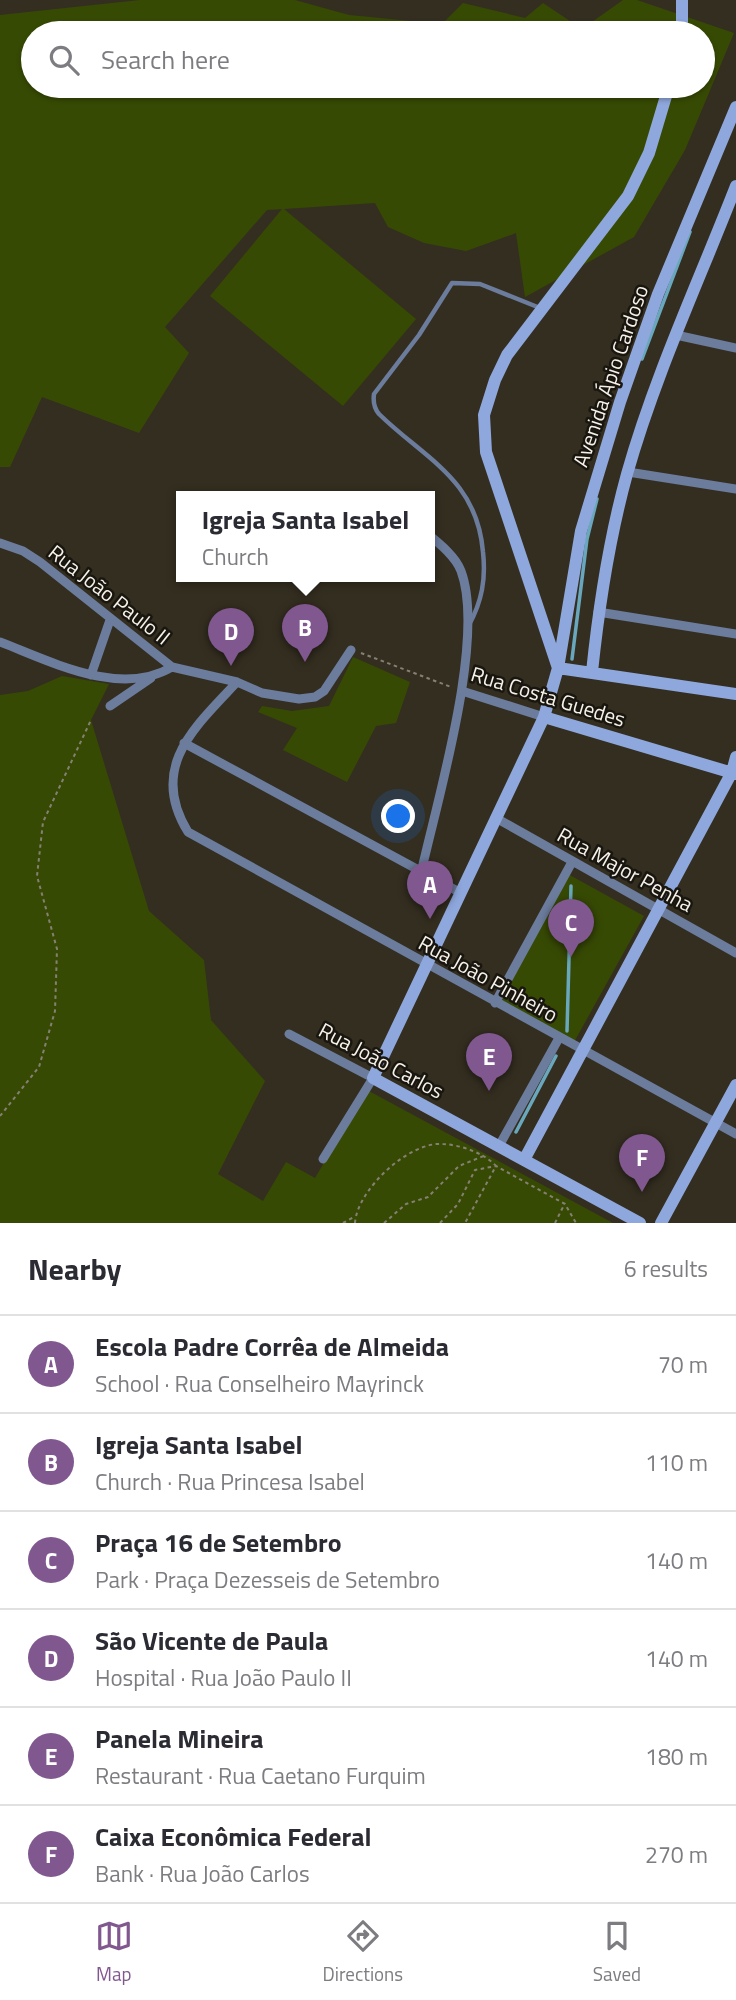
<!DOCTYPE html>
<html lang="en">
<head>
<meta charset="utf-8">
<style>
  body { margin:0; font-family:"Titillium Web",sans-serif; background:#f2f2f3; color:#2b2b33 }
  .you { position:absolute; left:399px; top:817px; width:24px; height:24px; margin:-18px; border:5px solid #fff; border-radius:50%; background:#1a73e8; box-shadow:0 0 0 10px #1a73e833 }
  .badge { display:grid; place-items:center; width:46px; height:46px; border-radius:50%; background:#80588f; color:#fff; font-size:23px; font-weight:700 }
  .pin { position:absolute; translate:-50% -58px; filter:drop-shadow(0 2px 4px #0008) }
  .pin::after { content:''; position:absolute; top:37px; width:24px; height:21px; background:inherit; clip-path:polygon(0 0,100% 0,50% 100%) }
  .popup { position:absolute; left:176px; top:491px; width:259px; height:91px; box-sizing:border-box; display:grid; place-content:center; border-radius:0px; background:#fff; filter:drop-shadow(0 2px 5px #0005); font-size:23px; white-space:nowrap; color:#7c7c81 }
  .popup b { font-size:26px; color:#2b2b33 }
  .popup::after { content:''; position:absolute; left:50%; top:100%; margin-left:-14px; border:14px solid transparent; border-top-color:#fff }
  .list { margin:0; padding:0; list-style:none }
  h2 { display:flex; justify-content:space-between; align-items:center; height:91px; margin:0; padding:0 28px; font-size:30px }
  h2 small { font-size:23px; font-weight:400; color:#7c7c81 }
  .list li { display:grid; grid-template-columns:46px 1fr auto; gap:21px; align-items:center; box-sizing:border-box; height:98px; padding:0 28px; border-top:2px solid #e1e1e2 }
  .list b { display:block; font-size:26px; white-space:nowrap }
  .list p { margin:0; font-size:23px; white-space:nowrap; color:#7c7c81 }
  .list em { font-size:23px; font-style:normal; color:#7c7c81 }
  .icon { flex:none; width:38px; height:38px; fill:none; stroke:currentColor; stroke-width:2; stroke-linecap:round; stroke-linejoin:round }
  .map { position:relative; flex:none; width:736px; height:1223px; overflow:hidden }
  .search { position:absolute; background:#fff; box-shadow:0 2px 5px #0004; left:21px; right:21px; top:21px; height:77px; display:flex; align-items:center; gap:18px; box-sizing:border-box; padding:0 24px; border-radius:38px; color:#7c7c81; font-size:26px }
  .sheet { height:679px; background:#fff }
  nav { display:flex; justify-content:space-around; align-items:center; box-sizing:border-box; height:98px; border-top:2px solid #e1e1e2; background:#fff; font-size:19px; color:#7c7c81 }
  nav a { display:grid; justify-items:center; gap:4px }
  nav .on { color:#80588f }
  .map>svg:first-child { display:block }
  .green { fill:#374a04; fill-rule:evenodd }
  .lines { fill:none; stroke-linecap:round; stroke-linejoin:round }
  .stream { stroke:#69a7bd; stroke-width:3.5 }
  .path { stroke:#868074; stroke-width:2; stroke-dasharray:3.5 3.5; stroke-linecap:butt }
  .lane { stroke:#6c7c9d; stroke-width:4.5 }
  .street { stroke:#6c7c9d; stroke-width:9 }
  .secondary { stroke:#8ea7dc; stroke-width:12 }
  .labels { text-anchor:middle; stroke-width:5; stroke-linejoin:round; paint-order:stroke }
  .street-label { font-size:21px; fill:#f6f2e9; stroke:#191610 }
</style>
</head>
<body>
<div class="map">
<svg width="736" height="1223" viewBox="0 0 736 1223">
  <rect width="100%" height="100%" fill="#342e20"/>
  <!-- green -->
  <path class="green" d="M140,0H295L349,15L442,24L463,3L525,18L543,3L582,29L623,0H637L734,33L685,150L634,237L525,297L516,233L466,251L424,243L388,227L375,203L284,209L416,319L343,406L210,296L282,209L267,210L165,327L189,353L139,433L42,397L10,467H0V15ZM33,33H703V86H33Z
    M353,657L410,682L396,723L376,726L347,782L283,750L297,728L258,712L262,706L292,711L329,706Z
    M62,676L109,684L91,720L149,911L204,960L211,1020L265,1081L218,1174L263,1201L286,1162L315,1178L367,1090L613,1223H0V695L28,691Z
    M566,873L644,916L573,1044L497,998Z"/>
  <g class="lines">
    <!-- stream -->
    <path class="stream" d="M642,359L690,232
      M572,659L587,539L597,499
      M567,1031L571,886
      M516,1132L556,1056"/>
    <!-- path -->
    <path class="path" d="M361,653L451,687
      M0,1116L39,1067L55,1011L57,949L37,876L43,822L91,720
      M343,1223L354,1217
      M355,1223C357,1190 409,1141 443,1144C461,1145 484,1153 496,1166L465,1223
      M384,1223L406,1204L428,1197L459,1166L486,1155
      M440,1223L458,1204L475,1170L496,1166L565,1204L576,1223
      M555,1223L564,1205"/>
    <!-- lane -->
    <path class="lane" d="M469,625C482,601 486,579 483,552C477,479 425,459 379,414C374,408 373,401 374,394L419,335L452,283L480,284L540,308"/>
    <!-- street -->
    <path class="street" d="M676,335L736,348
      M628,472L736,489
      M429,521V532
      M0,543L23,551L40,562L172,667L237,682L262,693L299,699L315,697L324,691L351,650
      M598,612L736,634
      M0,642C50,661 120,698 172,667
      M91,675L110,620
      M237,682C195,727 148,767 188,832L736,1134
      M462,691L544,717
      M110,706L151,678
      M184,743L461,893
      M496,818L736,953
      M421,873C437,801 486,638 461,571C456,557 440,544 429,535
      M495,1003L572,862
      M289,1034L373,1078L323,1159
      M499,1146L559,1038"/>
    <!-- secondary -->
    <path class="secondary" d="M682,33V0
      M558,668L486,452L484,415L495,380L507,355L628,196L649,153L669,86
      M558,668L736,694
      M592,672C599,605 609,539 627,474C655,375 699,281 736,186
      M544,717L736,774
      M524,1160L732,772L736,757
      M640,1223L373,1078L544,717L558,668L581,531L620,402L658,294L736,107
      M661,1223L736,1085"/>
  </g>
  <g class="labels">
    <!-- street labels -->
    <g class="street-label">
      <text transform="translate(611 376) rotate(-71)" y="7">Avenida Ápio Cardoso</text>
      <text transform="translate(109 595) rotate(38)" y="7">Rua João Paulo II</text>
      <text transform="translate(548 697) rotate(17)" y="7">Rua Costa Guedes</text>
      <text transform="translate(625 870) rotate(29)" y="7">Rua Major Penha</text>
      <text transform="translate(488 979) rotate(29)" y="7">Rua João Pinheiro</text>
      <text transform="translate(381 1061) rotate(28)" y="7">Rua João Carlos</text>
    </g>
  </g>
</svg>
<div class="you"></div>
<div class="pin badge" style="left:430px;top:919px">A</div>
<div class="pin badge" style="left:305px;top:662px">B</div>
<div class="popup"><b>Igreja Santa Isabel</b>Church</div>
<div class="pin badge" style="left:571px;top:957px">C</div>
<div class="pin badge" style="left:231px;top:666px">D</div>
<div class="pin badge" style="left:489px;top:1091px">E</div>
<div class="pin badge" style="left:642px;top:1192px">F</div>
<div class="search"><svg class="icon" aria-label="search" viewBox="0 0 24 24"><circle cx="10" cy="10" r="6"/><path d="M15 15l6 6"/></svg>Search here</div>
</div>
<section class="sheet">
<h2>Nearby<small>6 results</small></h2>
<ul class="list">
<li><span class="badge">A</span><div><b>Escola Padre Corrêa de Almeida</b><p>School · Rua Conselheiro Mayrinck</p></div><em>70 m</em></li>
<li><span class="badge">B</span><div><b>Igreja Santa Isabel</b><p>Church · Rua Princesa Isabel</p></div><em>110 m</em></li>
<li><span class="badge">C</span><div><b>Praça 16 de Setembro</b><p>Park · Praça Dezesseis de Setembro</p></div><em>140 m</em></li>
<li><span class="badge">D</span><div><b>São Vicente de Paula</b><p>Hospital · Rua João Paulo II</p></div><em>140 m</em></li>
<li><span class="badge">E</span><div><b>Panela Mineira</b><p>Restaurant · Rua Caetano Furquim</p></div><em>180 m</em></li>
<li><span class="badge">F</span><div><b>Caixa Econômica Federal</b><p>Bank · Rua João Carlos</p></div><em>270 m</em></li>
</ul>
</section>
<nav>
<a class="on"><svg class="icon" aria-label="map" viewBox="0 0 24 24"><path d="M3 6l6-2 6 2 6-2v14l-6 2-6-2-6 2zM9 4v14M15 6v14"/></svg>Map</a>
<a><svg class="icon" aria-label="directions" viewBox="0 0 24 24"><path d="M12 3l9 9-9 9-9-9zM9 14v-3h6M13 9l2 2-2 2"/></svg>Directions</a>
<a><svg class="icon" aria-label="saved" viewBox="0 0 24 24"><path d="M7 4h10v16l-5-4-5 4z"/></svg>Saved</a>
</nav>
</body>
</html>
